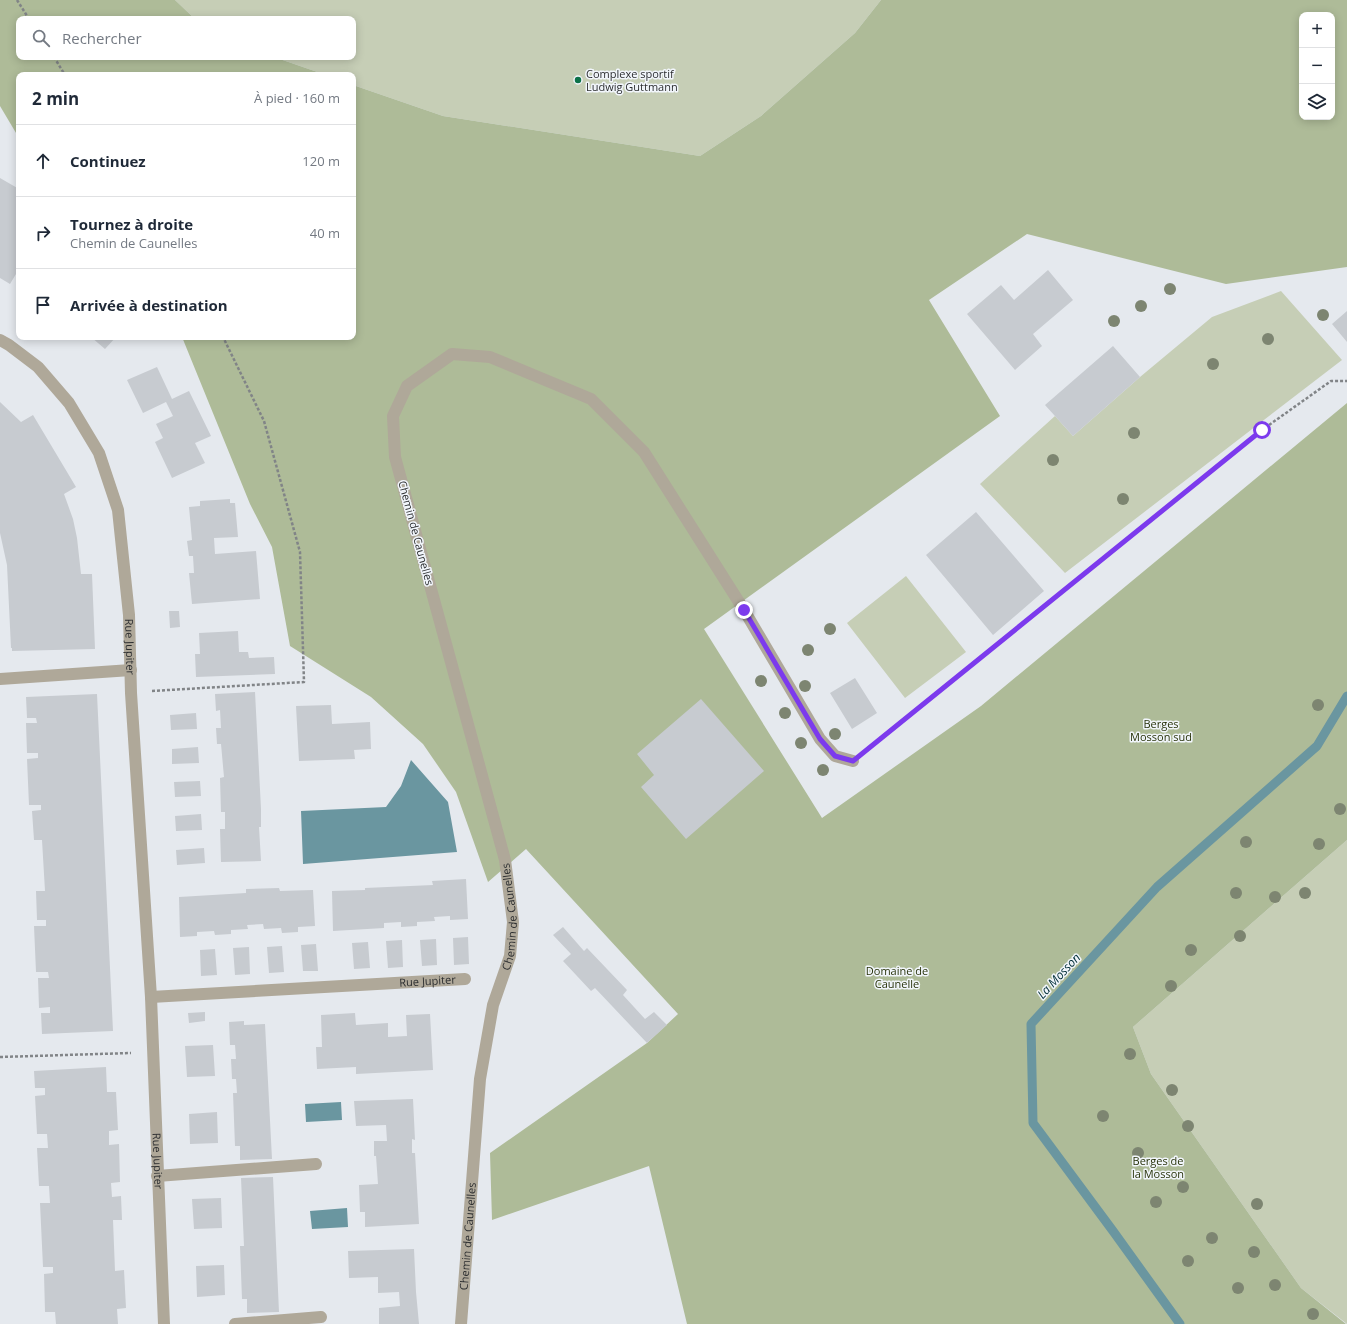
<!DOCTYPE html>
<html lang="fr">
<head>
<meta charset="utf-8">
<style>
  body { margin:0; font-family:"Open Sans",sans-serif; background:#f6f6f7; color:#1f2937 }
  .controls { position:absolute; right:12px; top:12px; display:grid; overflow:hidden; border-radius:8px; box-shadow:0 2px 10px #0003 }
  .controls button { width:36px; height:36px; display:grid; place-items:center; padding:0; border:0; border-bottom:1px solid #e0e1e3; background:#fff; color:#1f2937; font:20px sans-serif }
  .stop { position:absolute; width:12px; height:12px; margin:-9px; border:3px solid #7c3aed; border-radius:50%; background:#fff }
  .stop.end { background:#7c3aed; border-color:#fff; box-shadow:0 1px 4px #0008 }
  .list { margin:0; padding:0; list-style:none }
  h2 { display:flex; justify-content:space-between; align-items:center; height:52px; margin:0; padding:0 16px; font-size:17px }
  h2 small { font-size:13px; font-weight:400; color:#747a83 }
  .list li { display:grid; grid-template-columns:26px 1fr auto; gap:12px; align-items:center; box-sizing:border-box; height:72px; padding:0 16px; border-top:1px solid #e0e1e3 }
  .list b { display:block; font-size:15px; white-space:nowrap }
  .list p { margin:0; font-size:13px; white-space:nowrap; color:#747a83 }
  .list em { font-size:13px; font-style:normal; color:#747a83 }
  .icon { flex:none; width:22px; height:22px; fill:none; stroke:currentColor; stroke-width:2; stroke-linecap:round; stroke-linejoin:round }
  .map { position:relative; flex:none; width:1347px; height:1324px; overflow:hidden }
  .search { position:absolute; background:#fff; box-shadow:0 2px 10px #0003; left:16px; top:16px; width:340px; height:44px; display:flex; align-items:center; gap:10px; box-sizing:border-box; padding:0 14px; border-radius:8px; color:#747a83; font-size:15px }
  .panel { position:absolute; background:#fff; box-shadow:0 2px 10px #0003; left:16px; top:72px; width:340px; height:268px; border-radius:8px }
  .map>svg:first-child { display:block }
  .green { fill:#c6ceb6 }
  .forest { fill:#aebb98; fill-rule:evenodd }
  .water { fill:#6a96a0 }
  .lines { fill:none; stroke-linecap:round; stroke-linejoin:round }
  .stream { stroke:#6a96a0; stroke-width:9 }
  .building { fill:#c7cbd0 }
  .path { stroke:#818487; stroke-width:2.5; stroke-dasharray:3 2; stroke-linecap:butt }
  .service { stroke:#afa899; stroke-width:12 }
  .minor { stroke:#afa899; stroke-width:12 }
  .tree { fill:#7d8571 }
  .route { stroke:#7c3aed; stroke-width:5 }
  .poi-dot { fill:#0d7249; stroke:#f2f6fc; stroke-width:1.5 }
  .labels { text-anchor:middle; stroke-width:3; stroke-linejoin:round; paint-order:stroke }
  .poi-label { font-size:11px; fill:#2c2e30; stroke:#f2f6fc; text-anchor:start }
  .street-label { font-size:11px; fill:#2c2e30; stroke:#f2f6fc }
  .park-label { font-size:11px; fill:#28330a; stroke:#f2f6fc }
  .water-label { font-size:12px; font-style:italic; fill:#022f37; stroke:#f2f6fc }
</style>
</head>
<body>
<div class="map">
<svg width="1347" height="1324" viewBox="0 0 1347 1324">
  <rect width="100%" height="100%" fill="#e5e9ee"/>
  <!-- green -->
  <path class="green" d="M175,0H881L855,33L761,116L700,156L443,116L353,85V75H326L274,57H353V19H195Z
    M1281,291L1342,360L1065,573L980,484L1055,416L1073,436L1140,377L1212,317Z
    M906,576L966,652L905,698L847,623Z
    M1347,840V1324L1301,1288L1151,1074L1133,1027Z"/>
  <!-- forest -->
  <path class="forest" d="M0,0H175L195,19H19V57H274L326,75H19V138L0,106Z
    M881,0H1347V267L1226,284L1027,234L929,300L1000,416L704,629L822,818L981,706L1347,403V840L1133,1027L1151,1074L1301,1288L1346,1324H687L649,1166L492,1220L490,1153L647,1043L678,1014L526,849L488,882L456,792L423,744L371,697L290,646L272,547L250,504L182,337H353V85L443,116L700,156L761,116L855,33ZM1302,15H1332V117H1302Z"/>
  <!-- water -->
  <path class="water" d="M411,760L448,802L457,852L303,864L301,811L386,807L401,786Z
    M341,1102L342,1120L306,1122L305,1104Z
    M347,1208L348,1227L312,1229L310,1211Z"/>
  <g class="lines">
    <!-- stream -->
    <path class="stream" d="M1180,1324L1113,1231L1033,1123L1031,1024L1157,887L1317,746L1347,696"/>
  </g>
  <!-- building -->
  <path class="building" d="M0,178L19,189V197L18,200L19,201V269L10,284L0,278Z
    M1048,270L1073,300L1033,334L1042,346L1015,370L967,314L1001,285L1014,300Z
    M1347,311V342L1332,324Z
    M91,337H116L105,349Z
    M1113,346L1140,377L1073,436L1045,405Z
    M157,367L172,399L189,391L211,436L195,443L205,463L172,478L155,442L163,438L156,424L173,416L166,402L143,413L127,380Z
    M0,402L21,422L33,415L76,487L64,494L73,519L77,538L81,574H92L95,649L12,651V648H11L7,565L0,533Z
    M230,499V503H235L238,537L214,538L215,554L256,551L260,599L192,604L189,573H194L193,556H189L187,541L192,540L189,507L200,506V501Z
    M976,512L1044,591L993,635L926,555Z
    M169,611H179L180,627L170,628Z
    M238,631L239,652H248L249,658L274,657L275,674L196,677L195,654H200L199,633Z
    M855,678L877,713L852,729L830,693Z
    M255,692L261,809V827H259L261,861L221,862L220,829H225V812H221L220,778L224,777L221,744H217L216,728H221L220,710L216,711L215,694Z
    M97,694L113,1031L42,1034L41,1013H50V1007L39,1008L38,978H49L48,972H36L34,926H46V920H37L36,891H45L42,840H34L32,811L41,810V805H29L27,759L38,758V753H27L26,723H37L36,718H27L26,697Z
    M701,699L764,771L686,839L641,787L654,775L637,754Z
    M331,705L332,724L370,722L371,749L354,750L355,759L299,761L296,706Z
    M196,713L197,729L171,730L170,715Z
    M198,747L199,763L172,764V749Z
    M200,781L201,796L175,797L174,782Z
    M201,814L202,830L176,831L175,816Z
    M204,848L205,863L177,865L176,850Z
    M466,879L468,919L450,920V916L434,917L435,921L417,922V926L401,927V922L384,923V928L333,931L332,891L365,890V888L433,885L432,881Z
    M279,888L280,891L313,890L315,926L298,927V932L282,933L281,928L264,929L263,924L247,925L248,929L231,930V934L215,935L214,931L197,932V936L180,937L179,897L246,893V889Z
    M563,927L584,951L587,948L627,990L623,995L645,1019L654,1012L667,1025L647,1043L595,988L591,991L563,961L571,954L553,935Z
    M468,937L469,964L454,965L453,938Z
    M436,939L437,965L422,966L420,940Z
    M402,940L403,967L388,968L386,941Z
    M368,942L370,968L354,969L352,943Z
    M316,944L318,971H303L301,945Z
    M282,946L284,972L269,973L267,947Z
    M249,947L250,974L235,975L233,948Z
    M215,949L217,975L201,976L200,950Z
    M205,1012V1021L189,1023L188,1013Z
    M355,1013L356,1025L388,1023V1037L407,1036L406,1015L430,1014L433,1070L356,1074V1067L317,1069L316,1047H322L321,1015Z
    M244,1021V1025L265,1024L272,1159L240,1160V1146H235L233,1093H237L236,1079H232L231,1059H236L235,1045H230L229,1022Z
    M213,1045L215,1076L187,1077L185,1046Z
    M106,1067L107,1092H116L118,1130L109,1131V1145L119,1144L120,1182L111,1183L112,1197L121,1196L122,1220H113L115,1271L124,1270L126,1308L117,1309L118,1324H56L55,1312H45L44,1274L53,1273V1267H43L40,1203H50L49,1186H39L37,1148H48L47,1134H37L35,1096L45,1095V1088H35L34,1071Z
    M413,1099L415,1140L412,1139V1153H415L419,1224L365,1227V1212H360L359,1185L378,1184L376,1156H374V1141H387L386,1125L356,1126L354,1101Z
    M217,1112L218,1143L190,1144L189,1114Z
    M273,1177L279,1312L247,1313V1299H242L240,1246H244L241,1178Z
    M221,1198L222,1228L194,1229L192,1199Z
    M414,1249L416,1292L419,1324H379V1308L400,1306L399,1292L378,1293V1277L349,1278L348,1251Z
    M224,1265L225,1295L197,1297L196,1266Z"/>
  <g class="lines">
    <!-- path -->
    <path class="path" d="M17,0L29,19
      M54,57L65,75
      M152,691L304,682L300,552L264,421L223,337
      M868,748L1262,430L1331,381H1347
      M0,1057L131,1053"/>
    <!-- service -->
    <path class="service" d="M157,1176L316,1164
      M235,1324L321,1317"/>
    <!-- minor -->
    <g class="minor">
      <path id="s1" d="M0,340L9,345L38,367L69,403L99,453L118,510L129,615L131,693L151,997L164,1324"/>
      <path d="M0,679L131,670"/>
      <path id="s2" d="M151,997L465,979"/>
      <path id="s3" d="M461,1324L480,1079L493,1005L510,956L513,922L505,860L395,457L393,416L407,386L452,354L490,357L591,399L644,452L744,610L820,739L835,756L853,761"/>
    </g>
  </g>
  <!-- trees -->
  <g class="tree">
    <circle cx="1170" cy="289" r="6"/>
    <circle cx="1141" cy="306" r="6"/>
    <circle cx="1323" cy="315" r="6"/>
    <circle cx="1114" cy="321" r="6"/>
    <circle cx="1268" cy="339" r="6"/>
    <circle cx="1213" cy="364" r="6"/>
    <circle cx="1134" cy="433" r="6"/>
    <circle cx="1053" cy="460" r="6"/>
    <circle cx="1123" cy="499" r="6"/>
    <circle cx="830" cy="629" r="6"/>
    <circle cx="808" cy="650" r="6"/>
    <circle cx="761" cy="681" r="6"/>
    <circle cx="805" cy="686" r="6"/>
    <circle cx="1318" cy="705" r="6"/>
    <circle cx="785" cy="713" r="6"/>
    <circle cx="835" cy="734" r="6"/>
    <circle cx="801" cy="743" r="6"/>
    <circle cx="823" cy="770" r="6"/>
    <circle cx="1340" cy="809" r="6"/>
    <circle cx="1246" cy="842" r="6"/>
    <circle cx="1319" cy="844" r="6"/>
    <circle cx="1236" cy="893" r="6"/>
    <circle cx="1305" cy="893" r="6"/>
    <circle cx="1275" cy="897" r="6"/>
    <circle cx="1240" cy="936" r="6"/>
    <circle cx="1191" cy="950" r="6"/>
    <circle cx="1171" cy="986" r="6"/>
    <circle cx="1130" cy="1054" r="6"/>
    <circle cx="1172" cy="1090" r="6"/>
    <circle cx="1103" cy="1116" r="6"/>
    <circle cx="1188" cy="1126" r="6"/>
    <circle cx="1138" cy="1153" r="6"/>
    <circle cx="1183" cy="1187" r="6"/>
    <circle cx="1156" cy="1202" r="6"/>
    <circle cx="1257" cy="1204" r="6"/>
    <circle cx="1212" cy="1238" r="6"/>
    <circle cx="1254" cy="1252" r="6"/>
    <circle cx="1188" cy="1261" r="6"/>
    <circle cx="1275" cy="1285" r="6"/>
    <circle cx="1238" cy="1288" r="6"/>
    <circle cx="1313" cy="1314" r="6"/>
  </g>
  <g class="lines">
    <!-- route -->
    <path class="route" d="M744,610L820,739L835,756L853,761L1262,430"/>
  </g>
  <!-- markers -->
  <circle class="poi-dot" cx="578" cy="80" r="4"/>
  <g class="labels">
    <!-- poi labels -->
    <g class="poi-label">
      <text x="586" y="78">Complexe sportif<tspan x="586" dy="13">Ludwig Guttmann</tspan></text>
    </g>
    <!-- street labels -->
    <g class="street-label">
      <text transform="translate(416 533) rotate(75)" y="4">Chemin de Caunelles</text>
      <text dy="4" stroke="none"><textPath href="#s1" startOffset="350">Rue Jupiter</textPath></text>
      <text dy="4" stroke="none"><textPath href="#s3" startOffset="412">Chemin de Caunelles</textPath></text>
      <text dy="4" stroke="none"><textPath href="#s2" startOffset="277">Rue Jupiter</textPath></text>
      <text dy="4" stroke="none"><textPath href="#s1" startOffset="865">Rue Jupiter</textPath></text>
      <text dy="4" stroke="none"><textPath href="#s3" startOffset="88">Chemin de Caunelles</textPath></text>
    </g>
    <!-- park labels -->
    <g class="park-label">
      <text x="1161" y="728">Berges<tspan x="1161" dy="13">Mosson sud</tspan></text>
      <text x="897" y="975">Domaine de<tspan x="897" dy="13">Caunelle</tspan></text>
      <text x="1158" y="1165">Berges de<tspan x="1158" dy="13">la Mosson</tspan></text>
    </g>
    <!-- water labels -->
    <g class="water-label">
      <text transform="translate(1059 976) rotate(-47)" y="4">La Mosson</text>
    </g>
  </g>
</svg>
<div class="controls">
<button>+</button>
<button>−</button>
<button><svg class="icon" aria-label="layers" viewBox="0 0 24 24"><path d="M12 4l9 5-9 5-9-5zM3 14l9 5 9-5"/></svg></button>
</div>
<div class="stop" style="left:1262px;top:430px"></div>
<div class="stop end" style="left:744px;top:610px"></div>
<div class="search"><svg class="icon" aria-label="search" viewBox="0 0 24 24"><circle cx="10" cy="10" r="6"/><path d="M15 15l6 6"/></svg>Rechercher</div>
<section class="panel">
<h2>2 min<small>À pied · 160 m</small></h2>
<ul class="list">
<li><svg class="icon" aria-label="ahead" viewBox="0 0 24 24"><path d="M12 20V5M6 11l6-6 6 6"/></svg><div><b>Continuez</b></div><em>120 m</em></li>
<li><svg class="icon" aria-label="right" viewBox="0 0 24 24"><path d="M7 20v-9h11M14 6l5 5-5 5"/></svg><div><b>Tournez à droite</b><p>Chemin de Caunelles</p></div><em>40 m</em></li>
<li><svg class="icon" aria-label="arrive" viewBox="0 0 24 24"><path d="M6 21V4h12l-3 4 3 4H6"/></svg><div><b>Arrivée à destination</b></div></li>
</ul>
</section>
</div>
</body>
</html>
